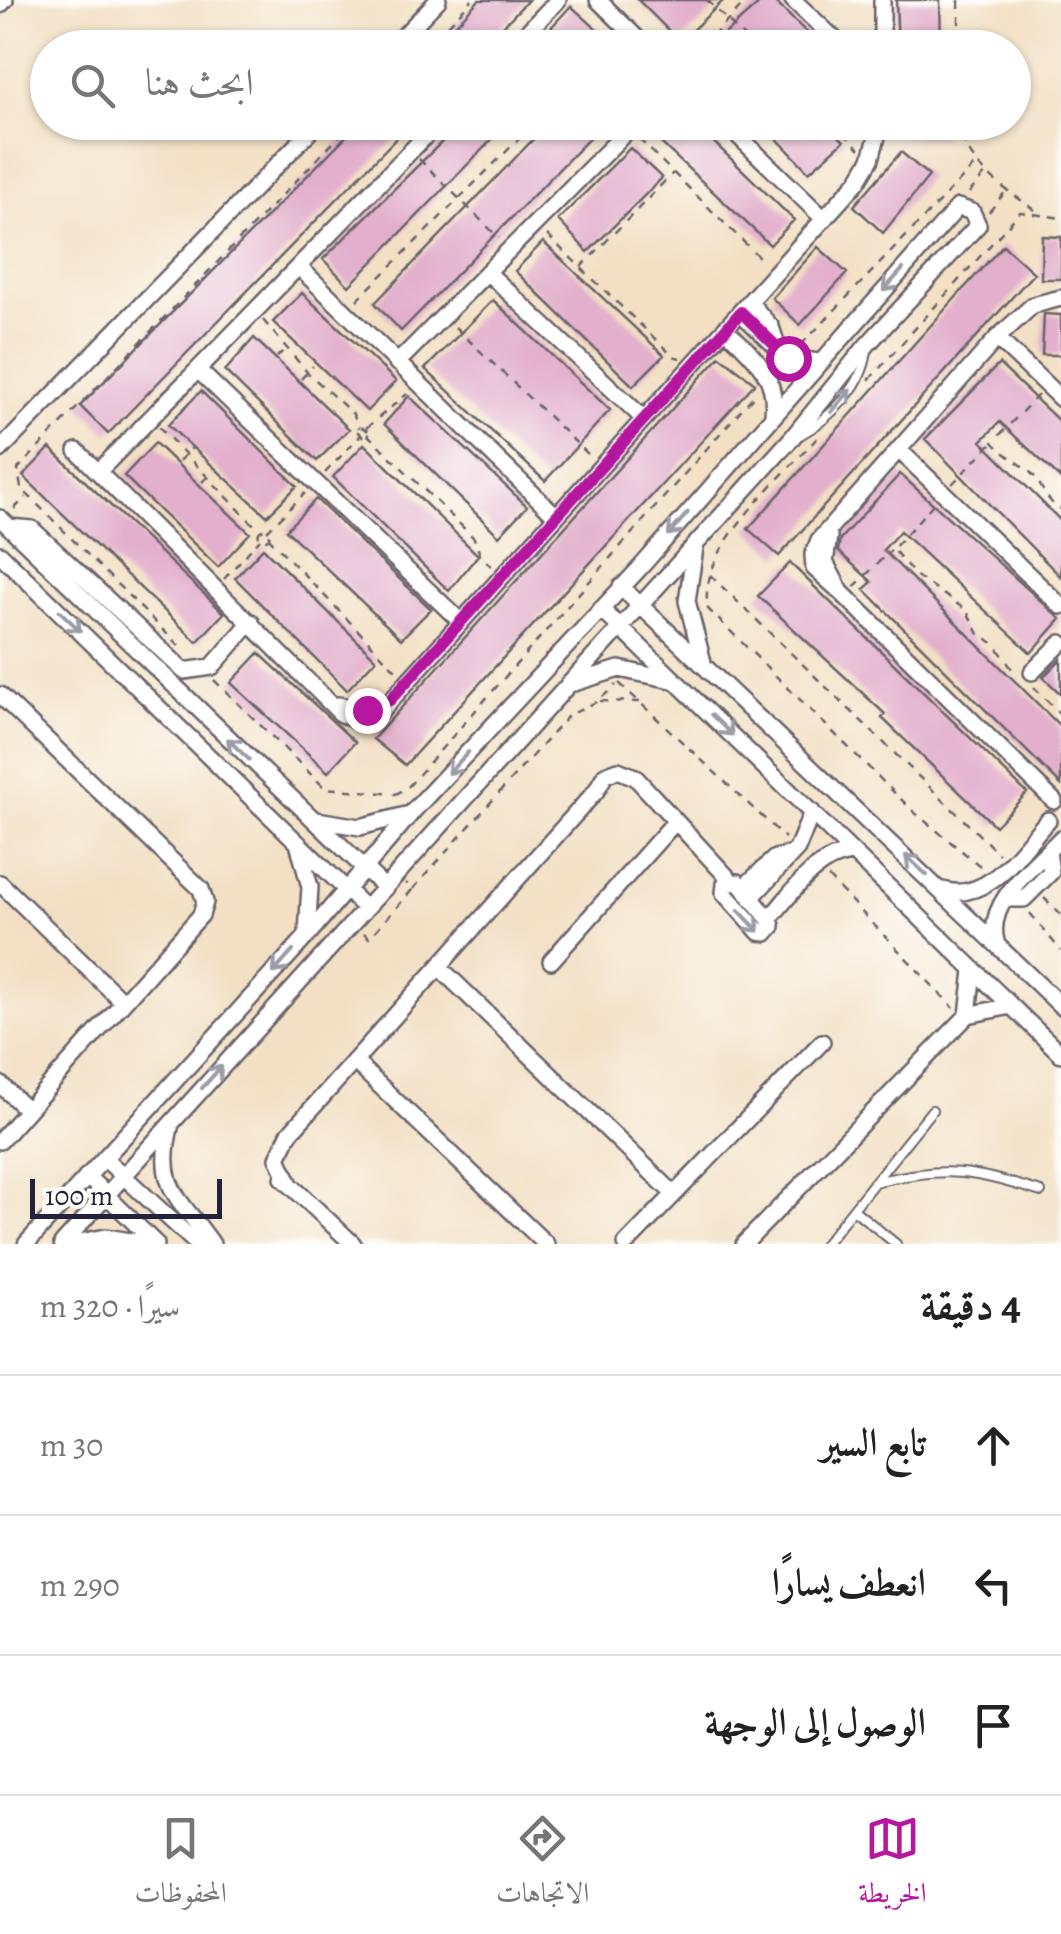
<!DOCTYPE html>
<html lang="ar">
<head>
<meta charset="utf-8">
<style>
  body { margin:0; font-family:Alegreya,Amiri,serif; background:#f2f2f2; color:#222; direction:rtl }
  .scale { position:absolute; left:30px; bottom:25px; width:192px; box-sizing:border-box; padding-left:10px; border:5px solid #22223b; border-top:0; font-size:28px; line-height:35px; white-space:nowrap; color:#22223b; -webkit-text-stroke:8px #fdfcf7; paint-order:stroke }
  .stop { position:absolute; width:30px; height:30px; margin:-22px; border:8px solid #b5179e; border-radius:50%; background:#fff }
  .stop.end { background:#b5179e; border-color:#fff; box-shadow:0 2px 10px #0008 }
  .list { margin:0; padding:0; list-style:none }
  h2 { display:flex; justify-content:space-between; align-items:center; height:130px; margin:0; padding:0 40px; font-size:42px }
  h2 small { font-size:32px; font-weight:400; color:#767676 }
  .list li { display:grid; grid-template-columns:65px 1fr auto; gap:30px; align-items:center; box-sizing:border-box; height:140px; padding:0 40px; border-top:2px solid #e0e0e0 }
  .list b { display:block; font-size:38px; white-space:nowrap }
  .list em { font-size:32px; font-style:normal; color:#767676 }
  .icon { flex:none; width:55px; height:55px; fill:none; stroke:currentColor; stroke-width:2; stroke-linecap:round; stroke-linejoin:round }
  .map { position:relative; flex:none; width:1061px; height:1244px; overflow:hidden; direction:ltr }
  .search { position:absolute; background:#fff; box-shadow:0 2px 8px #0004; left:30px; right:30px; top:30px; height:110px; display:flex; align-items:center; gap:25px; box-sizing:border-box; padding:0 35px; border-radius:55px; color:#767676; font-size:38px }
  .sheet { height:550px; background:#fff }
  nav { display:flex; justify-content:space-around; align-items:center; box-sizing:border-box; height:140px; border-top:2px solid #e0e0e0; background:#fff; font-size:28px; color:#767676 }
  nav a { display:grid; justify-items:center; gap:5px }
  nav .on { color:#b5179e }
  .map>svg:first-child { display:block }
  .building { fill:#e2afcc }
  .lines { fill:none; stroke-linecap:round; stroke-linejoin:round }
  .service-casing { stroke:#6b646b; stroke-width:12 }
  .minor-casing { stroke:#6b646b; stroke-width:20 }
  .path { stroke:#6b646b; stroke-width:2.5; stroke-dasharray:8 8; stroke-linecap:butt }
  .service { stroke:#fff; stroke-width:8 }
  .minor { stroke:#fff; stroke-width:15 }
  .oneway { stroke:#9c9ca7 }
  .route { stroke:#b5179e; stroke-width:12 }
</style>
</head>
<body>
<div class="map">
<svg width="1061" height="1244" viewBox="0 0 1061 1244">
  <rect width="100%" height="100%" fill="#fdfcf7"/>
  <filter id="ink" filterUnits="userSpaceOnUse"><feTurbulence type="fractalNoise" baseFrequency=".01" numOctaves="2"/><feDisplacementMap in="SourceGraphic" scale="20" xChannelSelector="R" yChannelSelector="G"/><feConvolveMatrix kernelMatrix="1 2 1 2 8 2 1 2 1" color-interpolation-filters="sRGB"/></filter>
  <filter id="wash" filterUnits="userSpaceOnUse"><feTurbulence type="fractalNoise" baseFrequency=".0048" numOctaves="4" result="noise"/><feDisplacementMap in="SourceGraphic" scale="40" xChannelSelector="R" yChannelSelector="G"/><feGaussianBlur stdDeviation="2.25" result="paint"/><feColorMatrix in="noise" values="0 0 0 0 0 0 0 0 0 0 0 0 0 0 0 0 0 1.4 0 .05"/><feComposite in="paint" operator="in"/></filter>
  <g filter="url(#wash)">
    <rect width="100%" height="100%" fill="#f3e0c4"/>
    <g id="blocks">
      <!-- building -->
      <path class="building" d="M479,0H528L482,48H434Z
        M638,0H724L680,42Z
        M763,0H773L823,48H709Z
        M896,0H940L941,48H898Z
        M571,6L599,31L583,48H532Z
        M360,122H412L108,434L80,406Z
        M462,122H509L349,286L323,259Z
        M550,122H605L401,331L375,303Z
        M658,122H693L794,220L770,245L649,132Z
        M761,122H824L844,141L809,172Z
        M899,122H942V138L900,137Z
        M630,148L662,178L588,252L558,220Z
        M901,152L929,176L883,233L854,206Z
        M1042,236L1061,237V279H1041Z
        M543,242L664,355L633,386L515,271Z
        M1003,245L1034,273L779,556L748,529Z
        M818,247L847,273L800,325L772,298Z
        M302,293L396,381L367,411L273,322Z
        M493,300L610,410L545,481L425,369Z
        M1044,314L1061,315V355H1042Z
        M254,338L349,429L317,461L225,371Z
        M720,356L755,383L405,765L373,739Z
        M999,364L1061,423V479L1000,422L981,441L1061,521V577L925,439Z
        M201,391L297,486L267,516L168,425Z
        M409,396L527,506L499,536L384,424Z
        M155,443L250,533L218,567L124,476Z
        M364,444L478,555L449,591L333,477Z
        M50,448L224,613L197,642L23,476Z
        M900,474L1061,619L1031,653L900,531L883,550L1061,727V785L864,589L872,582L838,551L840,539Z
        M316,499L431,609L401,639L286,530Z
        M263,548L376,659L347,690L235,578Z
        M790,563L1027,793L995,826L882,718L885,714L758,596Z
        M259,653L355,742L328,772L231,683Z
        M1061,659V694L1043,677Z"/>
    </g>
  </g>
  <g filter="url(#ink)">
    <use href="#blocks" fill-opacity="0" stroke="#6b646b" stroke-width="2.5"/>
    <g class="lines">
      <defs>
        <path id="service" d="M800,435C831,418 866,384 867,347
          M874,1182C948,1166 970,1170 1041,1192
          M853,1209L896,1244
          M825,1244L932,1110"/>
        <path id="minor" d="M598,0L647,48
          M793,0L844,48
          M0,5L5,0
          M392,48L438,0
          M512,48L558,0
          M882,48V0
          M724,122L824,219
          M299,267L556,516
          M487,272L644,419
          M750,303L771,327L777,345
          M741,313L788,358L819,362
          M725,328C751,355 778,374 773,414
          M997,338L1061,399
          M397,363L636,122
          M198,370L461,622
          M0,450L319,122
          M899,450L1061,606
          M77,451L341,714L360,722L373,720L858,181L871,159L881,122
          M99,471L439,122
          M0,518L385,888
          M9,527L32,529L184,671L212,667L251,622
          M829,536L825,562L841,592L1054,801
          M695,548L687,601L704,666
          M0,554L365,908
          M621,587L1061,1006
          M841,592L814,568L813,555L819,540L997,338L1033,305L1061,298
          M601,609L1061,1054
          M1032,672L1061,643
          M574,683L619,669L672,680
          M0,695L201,889L205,902L201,915L0,1141
          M338,705L367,710L387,702
          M317,820L360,827L406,815
          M298,843L310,887L307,933
          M0,883L123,1002
          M743,888L775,858L788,855
          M943,890C989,904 1021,849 1048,820
          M751,898L797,849L812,812
          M1006,899H1024L1051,872L1048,852
          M769,919L738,882L725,884L724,893L759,932L766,933L772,926L769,919C792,894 814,857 851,853
          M996,941C985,901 1036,865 1061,838
          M551,961L674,823
          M439,967L674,1194
          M968,1015L973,970
          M354,1061L546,1244
          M0,1084L27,1110
          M171,1124C154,1188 180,1197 212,1244
          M104,1158L197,1244
          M87,1176L156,1244
          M283,1178L353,1244
          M289,1182L278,1158L289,1134L596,791L605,775L618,770L635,777L731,881
          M26,1244L306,937L415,809L639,569L958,207L972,212L978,225L867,345L791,439L62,1244
          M70,1244L106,1237L149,1244
          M626,1244L822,1042
          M744,1244L968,1015L1011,1006"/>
      </defs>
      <!-- service casing -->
      <use href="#service" class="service-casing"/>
      <!-- minor casing -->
      <use href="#minor" class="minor-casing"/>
      <!-- path -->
      <path class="path" d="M707,0L755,48
        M959,0V48
        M426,48L472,0
        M603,48L616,34
        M701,48L748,0
        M832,122L860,149
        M960,122C961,165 1011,192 1042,215
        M639,139L764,262
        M419,159L499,238
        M969,193L986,173
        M989,212L1006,191
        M547,235L673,356L680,358
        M581,267L673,173
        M357,300L536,122
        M263,320L307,372L353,414L359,428
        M455,327L590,456
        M801,345L977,163
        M277,357L286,348
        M301,379L313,366
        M869,380L1020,212L1061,218
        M1038,395L993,442C1005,456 1018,461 1030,472C1043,484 1044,501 1061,509
        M159,427L260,531
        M361,427L368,431L363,437L358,432Z
        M366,428L407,394
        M367,434L474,538L480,555L491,566
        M817,438C780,480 696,549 708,609L914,812L985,870
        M179,461L192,448
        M325,473L360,436
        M202,482L214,471
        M952,484L993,442
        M933,504L893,549L915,575L966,610L979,634L995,644L1016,675
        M14,509L26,497
        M258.5 535a5.5 5.5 0 1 1 11 0a5.5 5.5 0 1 1-11 0Z
        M267,531L305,493
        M268,537L398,672
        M710,575L999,854
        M224,579L260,539
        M854,587L891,550
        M179,646L21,488L18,469L353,122
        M214,680L325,788L396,794L407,788L756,393
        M619,683L785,838
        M1034,687L1061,715
        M600,701L642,702
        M828,877L954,1008
        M413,889L568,716L598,701L616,685
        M1044,898L1061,915
        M1030,913L1061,951
        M364,933L369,938L413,889L406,883"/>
      <!-- service -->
      <use href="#service" class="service"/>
      <!-- minor -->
      <use href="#minor" class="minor"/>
    </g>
    <!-- one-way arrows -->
    <defs><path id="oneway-shaft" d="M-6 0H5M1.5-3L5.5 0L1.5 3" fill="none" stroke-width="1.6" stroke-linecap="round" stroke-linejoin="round" transform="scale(2.5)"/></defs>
    <g class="oneway">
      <use href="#oneway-shaft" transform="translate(893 280) rotate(132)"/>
      <use href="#oneway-shaft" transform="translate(841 401) rotate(-49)"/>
      <use href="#oneway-shaft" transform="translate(678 524) rotate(131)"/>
      <use href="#oneway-shaft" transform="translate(70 621) rotate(44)"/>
      <use href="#oneway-shaft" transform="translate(722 725) rotate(44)"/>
      <use href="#oneway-shaft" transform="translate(238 749) rotate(-136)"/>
      <use href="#oneway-shaft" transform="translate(458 763) rotate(133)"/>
      <use href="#oneway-shaft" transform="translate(916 865) rotate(-137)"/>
      <use href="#oneway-shaft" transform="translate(749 921) rotate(46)"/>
      <use href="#oneway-shaft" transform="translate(283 962) rotate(132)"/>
      <use href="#oneway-shaft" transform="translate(212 1077) rotate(-48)"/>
    </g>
  </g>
  <g class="lines" filter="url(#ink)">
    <!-- route -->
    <path class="route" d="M367,710L390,700L741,312L788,358"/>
  </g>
</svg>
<div class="scale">100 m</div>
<div class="stop" style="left:788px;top:358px"></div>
<div class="stop end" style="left:367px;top:710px"></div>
<div class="search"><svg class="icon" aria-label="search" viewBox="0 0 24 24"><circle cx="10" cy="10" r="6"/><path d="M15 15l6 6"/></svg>ابحث هنا</div>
</div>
<section class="sheet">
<h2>4 دقيقة<small>سيرًا · 320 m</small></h2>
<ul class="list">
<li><svg class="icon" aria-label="ahead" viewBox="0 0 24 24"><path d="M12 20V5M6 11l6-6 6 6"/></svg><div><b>تابع السير</b></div><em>30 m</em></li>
<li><svg class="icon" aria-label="left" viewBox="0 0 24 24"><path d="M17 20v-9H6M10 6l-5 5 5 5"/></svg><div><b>انعطف يسارًا</b></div><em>290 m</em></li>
<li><svg class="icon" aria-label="arrive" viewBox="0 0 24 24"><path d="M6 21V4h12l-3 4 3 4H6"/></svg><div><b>الوصول إلى الوجهة</b></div></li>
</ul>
</section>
<nav>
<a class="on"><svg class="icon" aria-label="map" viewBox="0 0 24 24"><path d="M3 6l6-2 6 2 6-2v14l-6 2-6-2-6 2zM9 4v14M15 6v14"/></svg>الخريطة</a>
<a><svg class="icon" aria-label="directions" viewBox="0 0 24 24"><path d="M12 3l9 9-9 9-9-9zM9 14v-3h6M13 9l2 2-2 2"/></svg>الاتجاهات</a>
<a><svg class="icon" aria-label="saved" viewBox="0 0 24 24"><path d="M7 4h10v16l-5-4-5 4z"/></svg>المحفوظات</a>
</nav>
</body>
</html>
